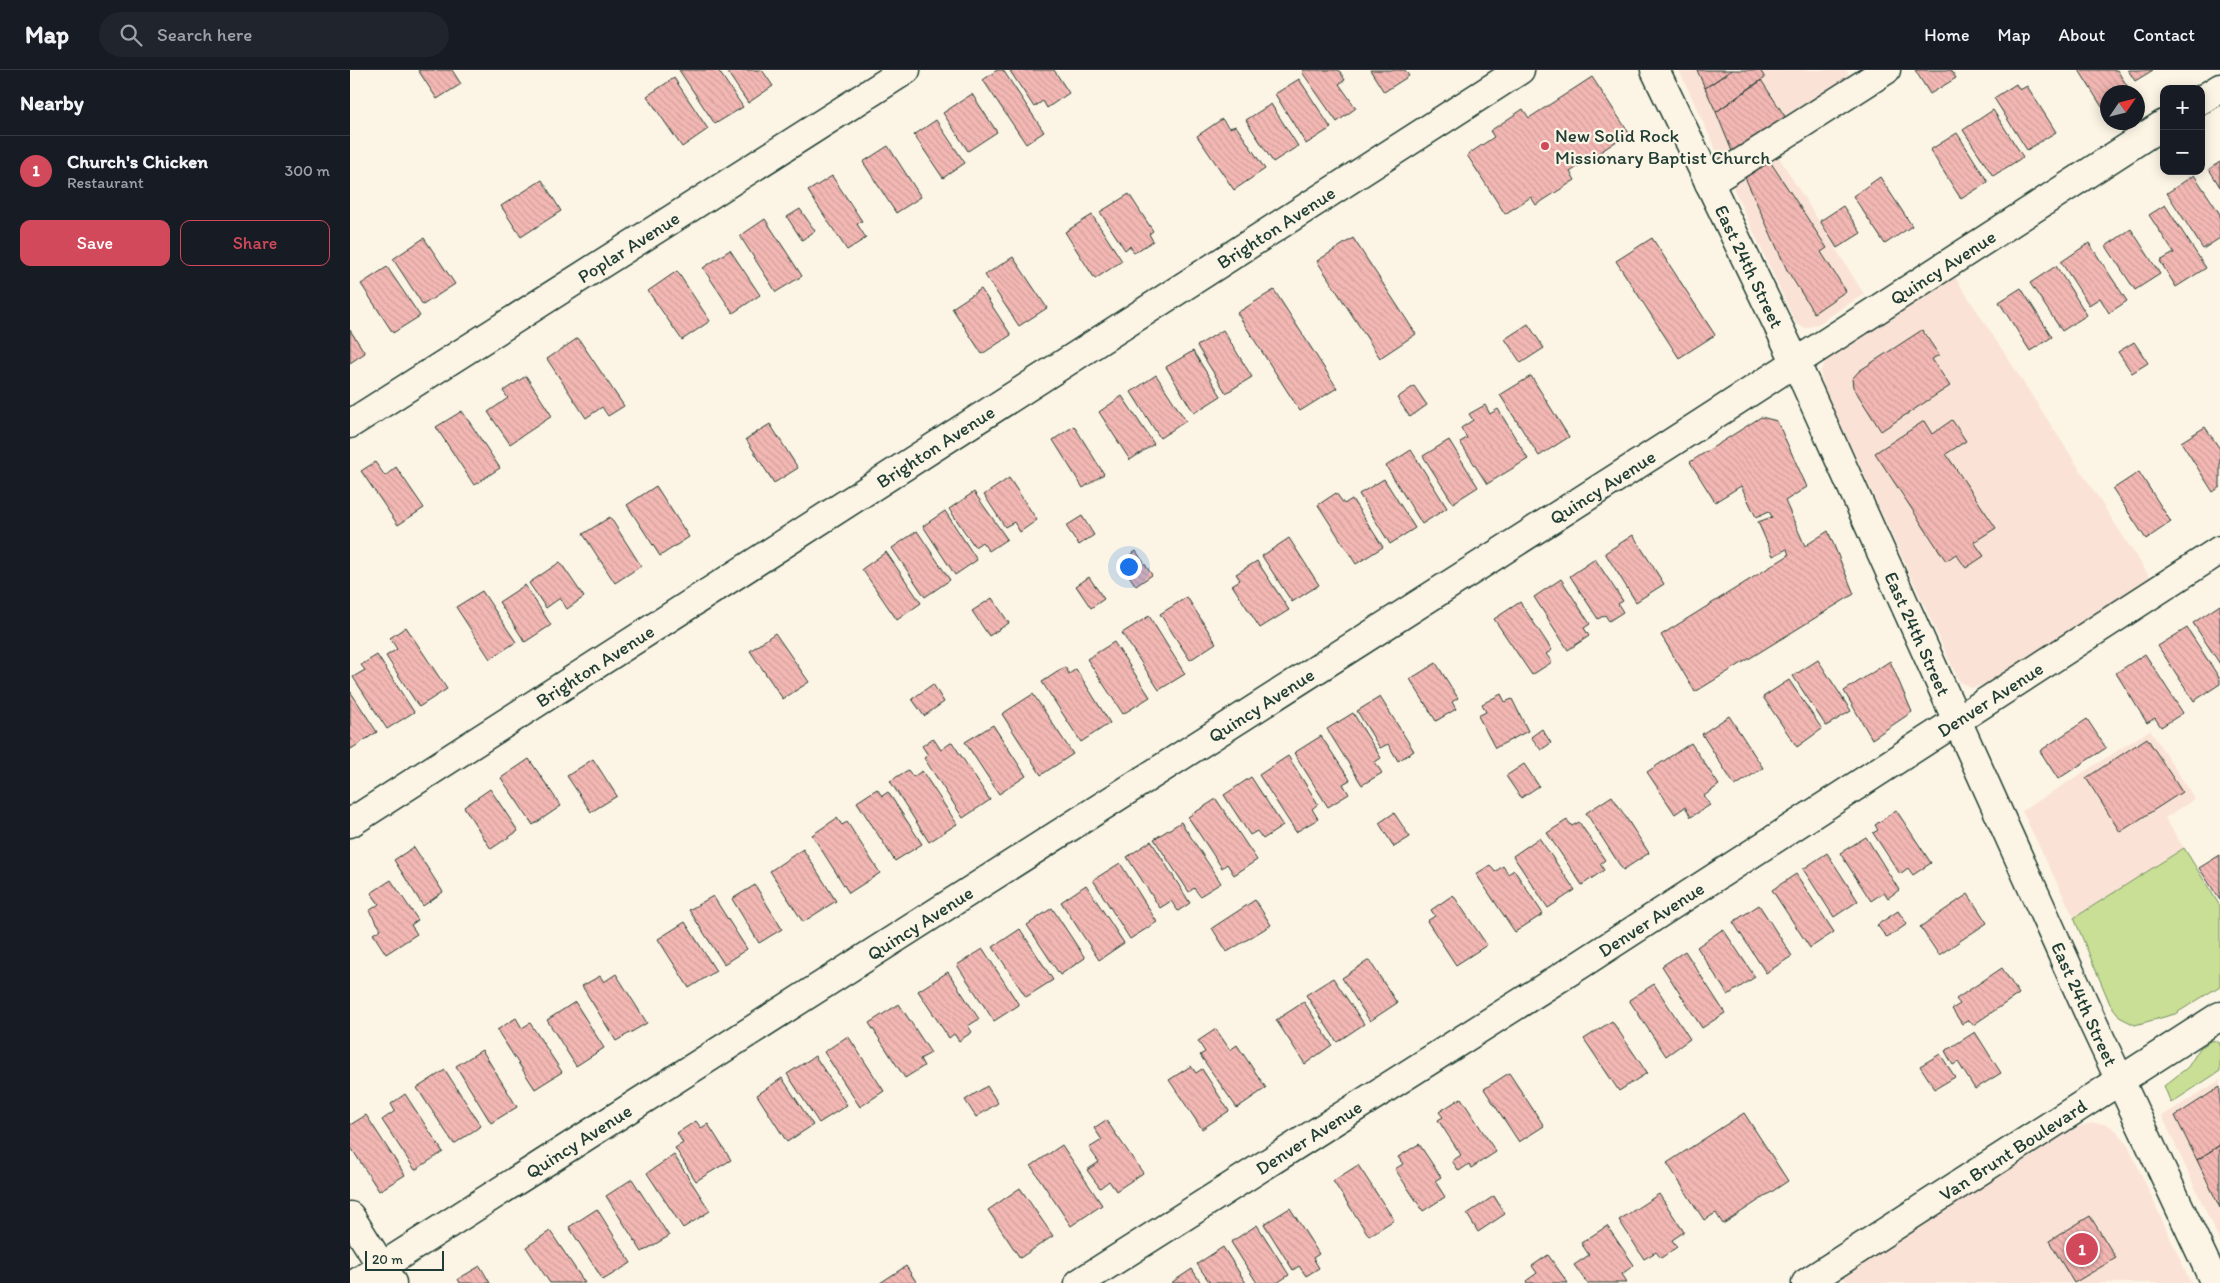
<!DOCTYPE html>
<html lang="en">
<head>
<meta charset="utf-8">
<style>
  body { margin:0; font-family:Itim,sans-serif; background:#20242c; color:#f1f3f6 }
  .controls { position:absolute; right:15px; top:15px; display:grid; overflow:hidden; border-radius:10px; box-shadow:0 2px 12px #0003 }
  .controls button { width:45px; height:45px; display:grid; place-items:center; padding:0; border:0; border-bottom:1px solid #363941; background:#171b24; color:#f1f3f6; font:25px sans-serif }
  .compass { position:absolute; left:1750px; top:15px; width:45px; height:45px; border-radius:50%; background:#171b24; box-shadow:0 2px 12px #0003; rotate:55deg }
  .scale { position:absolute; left:15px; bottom:12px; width:79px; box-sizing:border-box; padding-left:5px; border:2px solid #1f3d34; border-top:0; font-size:14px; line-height:18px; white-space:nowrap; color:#1f3d34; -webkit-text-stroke:4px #fcf5e5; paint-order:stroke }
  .you { position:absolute; left:778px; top:496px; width:18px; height:18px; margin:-12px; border:4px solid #fff; border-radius:50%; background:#1a73e8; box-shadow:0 0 0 8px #1a73e833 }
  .badge { display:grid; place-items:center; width:32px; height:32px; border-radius:50%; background:#d1495b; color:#fff; font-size:16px; font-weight:700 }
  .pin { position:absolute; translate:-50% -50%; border:2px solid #fff; box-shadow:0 1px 5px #0006 }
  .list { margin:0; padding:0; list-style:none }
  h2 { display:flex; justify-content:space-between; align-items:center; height:65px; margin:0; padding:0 20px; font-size:21px }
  h2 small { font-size:16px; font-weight:400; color:#9ea1a6 }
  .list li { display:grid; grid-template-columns:32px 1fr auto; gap:15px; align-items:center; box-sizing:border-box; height:70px; padding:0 20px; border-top:1px solid #363941 }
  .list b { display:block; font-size:19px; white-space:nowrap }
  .list p { margin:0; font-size:16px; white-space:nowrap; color:#9ea1a6 }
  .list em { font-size:16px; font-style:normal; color:#9ea1a6 }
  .actions { display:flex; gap:10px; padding:15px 20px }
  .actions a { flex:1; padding:11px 0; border:1px solid #d1495b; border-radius:10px; text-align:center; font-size:18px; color:#d1495b }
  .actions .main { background:#d1495b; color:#fff }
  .icon { flex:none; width:28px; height:28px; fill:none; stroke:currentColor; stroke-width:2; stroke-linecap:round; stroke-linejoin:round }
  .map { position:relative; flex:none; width:1870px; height:1213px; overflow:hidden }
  header { display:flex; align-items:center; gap:30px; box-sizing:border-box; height:70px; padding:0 25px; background:#171b24; border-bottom:1px solid #363941 }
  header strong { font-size:24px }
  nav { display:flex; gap:28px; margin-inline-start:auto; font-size:18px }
  .search { width:350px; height:45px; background:#20242c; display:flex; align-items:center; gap:12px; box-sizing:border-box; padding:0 18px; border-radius:28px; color:#9ea1a6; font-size:19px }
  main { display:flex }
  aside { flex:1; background:#171b24 }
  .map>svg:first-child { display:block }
  .built { fill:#fae3d6 }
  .green { fill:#c9df95; stroke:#748e64 }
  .building { fill:url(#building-back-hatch); stroke:#1f3d34 }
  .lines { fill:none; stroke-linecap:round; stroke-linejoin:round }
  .minor-casing { stroke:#1f3d34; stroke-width:31 }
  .minor { stroke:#fcf5e5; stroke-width:28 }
  .poi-dot { fill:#d1495b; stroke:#fcf5e5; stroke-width:2 }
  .labels { text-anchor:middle; stroke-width:4.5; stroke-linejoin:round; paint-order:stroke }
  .poi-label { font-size:19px; fill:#1f3d34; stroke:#fcf5e5; text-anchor:start }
  .street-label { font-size:19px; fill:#1f3d34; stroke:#fcf5e5 }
</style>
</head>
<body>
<header>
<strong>Map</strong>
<div class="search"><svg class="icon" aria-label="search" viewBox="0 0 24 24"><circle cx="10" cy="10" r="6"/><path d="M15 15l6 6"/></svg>Search here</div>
<nav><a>Home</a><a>Map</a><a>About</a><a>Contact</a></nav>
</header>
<main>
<aside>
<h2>Nearby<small></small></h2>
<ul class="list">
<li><span class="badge">1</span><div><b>Church's Chicken</b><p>Restaurant</p></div><em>300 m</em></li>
</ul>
<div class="actions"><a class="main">Save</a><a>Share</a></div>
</aside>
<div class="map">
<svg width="1870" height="1213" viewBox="0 0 1870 1213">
  <defs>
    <pattern id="building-back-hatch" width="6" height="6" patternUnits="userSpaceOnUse" patternTransform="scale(1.25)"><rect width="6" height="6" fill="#f4b8b4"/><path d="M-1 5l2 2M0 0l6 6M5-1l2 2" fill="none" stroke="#d19f9b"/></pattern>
  </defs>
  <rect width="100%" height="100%" fill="#fcf5e5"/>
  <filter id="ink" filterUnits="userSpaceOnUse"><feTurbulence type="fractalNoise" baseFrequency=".02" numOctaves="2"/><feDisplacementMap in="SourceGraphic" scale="10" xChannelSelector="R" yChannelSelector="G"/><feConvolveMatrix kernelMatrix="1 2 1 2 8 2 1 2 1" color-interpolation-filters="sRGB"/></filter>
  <g filter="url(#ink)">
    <!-- built -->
    <path class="built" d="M1329,0H1496L1512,26L1427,84L1514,224L1468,254L1456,258L1446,254Z
      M1605,207L1801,509L1637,614L1621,618L1609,611L1474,318L1470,302L1476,291Z
      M1800,660L1845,729L1815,748L1834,778L1724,848L1672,741Z
      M1870,1010V1172L1812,1046Z
      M1742,1053L1757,1054L1767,1061L1778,1075L1841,1213H1497L1493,1207L1726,1057Z"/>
    <!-- green -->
    <path class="green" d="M1834,778L1870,836V916L1825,944L1785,955L1771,948L1760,934L1724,848Z
      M1862,970L1870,973V1001L1821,1033L1814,1016L1838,997L1850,978Z"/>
    <!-- building -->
    <path class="building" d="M68,0H102L111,14L87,29Z
      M329,0H368L393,37L365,54Z
      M376,0H412L423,16L398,33Z
      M647,0H653L694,62L676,74L633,10Z
      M661,0H704L719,23L697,38L693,31L684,37L660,1Z
      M954,0H989L995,10L989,14L1006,38L987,52L952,2Z
      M1020,0H1055L1059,6L1034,22Z
      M1347,0H1382L1355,18Z
      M1382,0H1410L1415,8L1366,42L1355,18Z
      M1565,0H1601L1606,8L1580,24Z
      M1729,0H1767L1779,19L1774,22H1758V33L1752,37Z
      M1778,0H1803L1785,11Z
      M1242,7L1279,63L1220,102L1225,110L1186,135L1181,127L1155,144L1117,85L1144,67L1140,61L1173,39L1179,48Z
      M324,8L358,59L332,77L297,26Z
      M949,9L981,58L956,74L925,24Z
      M1411,10L1438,51L1384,86L1366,42Z
      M1666,14L1670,20L1677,16L1706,62L1677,80L1644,28Z
      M622,24L647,62L618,81L593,43Z
      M921,34L948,76L923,92L896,50Z
      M1643,40L1673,87L1643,106L1613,60Z
      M872,49L879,58L886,56L915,99L884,120L847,66Z
      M586,50L615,93L593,108L564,65Z
      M1607,63L1638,112L1611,129L1580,80Z
      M538,76L571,127L546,143L513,92Z
      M1417,87L1477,178L1471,182L1496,221L1464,243L1437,200L1393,103Z
      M1870,92V117L1859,99Z
      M1844,105L1870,144V168L1853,179L1817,123Z
      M482,106L512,151L507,154L516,168L497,180L458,121Z
      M1530,107L1562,156L1535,174L1503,126Z
      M192,110L211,141L171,167L151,136Z
      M779,124L803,161L799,164L803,171L784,183L780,176L775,180L750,142Z
      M1815,135L1856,198L1826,217L1810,191L1824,183L1799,145Z
      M1493,136L1511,163L1487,178L1470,151Z
      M450,139L465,161L452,170L437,147Z
      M742,145L772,191L745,209L715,162Z
      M415,149L452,206L426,222L390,166Z
      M1781,159L1810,204L1785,220L1756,176Z
      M74,168L105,214L73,235L43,189Z
      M1003,168L1066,264L1030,288L967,191Z
      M1302,168L1365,265L1329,288L1266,191Z
      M1739,173L1777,231L1759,243L1750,228L1739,235L1711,192Z
      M380,180L410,225L383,243L353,198Z
      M663,187L697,238L669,256L635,205Z
      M1706,196L1737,245L1712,261L1680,213Z
      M37,197L70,246L43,263L11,214Z
      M327,201L360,251L332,270L298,221Z
      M1671,218L1702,267L1680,281L1649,232Z
      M631,219L661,265L632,284L602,238Z
      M924,220L987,318L950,341L887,243Z
      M1178,254L1194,278L1171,293L1155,269Z
      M0,260L15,283L0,293Z
      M873,260L902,307L876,323L847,276Z
      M1572,260L1589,285L1582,289L1600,316L1531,361L1503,317L1502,309L1509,301Z
      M228,268L274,336L258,346L252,337L236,348L197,289Z
      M1784,272L1798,293L1782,303L1768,282Z
      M843,281L871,326L844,343L816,297Z
      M806,305L836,351L810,368L781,322Z
      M176,306L202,346L160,374L138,342L158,328L153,321Z
      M1181,306L1219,367L1189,386L1150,325Z
      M1064,316L1077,335L1060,347L1047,328Z
      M772,326L804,374L780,390L749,342Z
      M1135,335L1140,344L1148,339L1178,389L1137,414L1110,372L1117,368L1111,358L1123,350L1119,344Z
      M112,341L150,398L124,415L86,357Z
      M1411,347L1427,351L1457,417L1435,431L1455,476L1478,461L1504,524L1345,622L1311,565L1439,485L1437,479L1423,486L1408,452L1422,447L1419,441L1406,447L1391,416L1365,432L1340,392Z
      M1602,350L1616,371L1596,384L1646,458L1624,472L1634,486L1616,498L1606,484L1596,491L1525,383L1574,351L1582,364Z
      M420,354L448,398L424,413L396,369Z
      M724,356L754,404L733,418L703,370Z
      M1855,357L1870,379V417L1863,422L1831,372Z
      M1099,370L1128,417L1103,433L1073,386Z
      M1061,380L1097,438L1072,454L1036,396Z
      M25,392L35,406L46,397L74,438L48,455L11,401Z
      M1789,402L1821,452L1796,469L1763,419Z
      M659,408L687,450L670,462L664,452L655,457L634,425Z
      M1034,409L1065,458L1040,474L1009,424Z
      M306,416L339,467L310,486L277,435Z
      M624,422L657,469L639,481L632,472L625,477L599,439Z
      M986,423L994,434L1002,429L1033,477L1006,494L968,435Z
      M595,441L627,490L605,505L573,456Z
      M732,446L744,465L729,475L716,456Z
      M260,447L291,496L265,513L233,464Z
      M567,461L600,510L575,527L542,478Z
      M1283,465L1314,514L1286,532L1255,483Z
      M939,468L969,515L942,532L912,486Z
      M786,481L802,505L786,516L770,492Z
      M536,482L571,533L547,550L512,499Z
      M1245,489L1273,531L1268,534L1273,542L1259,551L1255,545L1248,549L1220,506Z
      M907,491L939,540L910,558L882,515L890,510L886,504Z
      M210,492L234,527L217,539L210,528L196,538L179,513Z
      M739,507L754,529L741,538L726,516Z
      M1211,509L1240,554L1234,558L1239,566L1218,580L1184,527Z
      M175,515L201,555L175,572L149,532Z
      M132,521L166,572L140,589L106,537Z
      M837,527L866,573L840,590L810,544Z
      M642,528L659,553L639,566L622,541Z
      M1170,532L1202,580L1196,584L1202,592L1182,605L1144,549Z
      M1870,535V594L1843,553Z
      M799,546L835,604L809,620L772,563Z
      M56,557L97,619L69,637L36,586L47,579L40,568Z
      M1837,558L1870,609V614L1844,631L1808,576Z
      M425,563L459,612L433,629L400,581Z
      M764,572L800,627L773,644L737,589Z
      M1795,584L1833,643L1811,657L1805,648L1797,653L1766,603Z
      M27,585L64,642L37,659L3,607L15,600L11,595Z
      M1468,590L1501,641L1476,656L1443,606Z
      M1540,591L1562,642L1522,669L1494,621Z
      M1086,593L1108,628L1102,632L1106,639L1086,651L1060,609Z
      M715,597L719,604L726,599L760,653L731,672L692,612Z
      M1439,610L1472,659L1447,677L1413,627Z
      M583,614L594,632L574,646L562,629Z
      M0,621L27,662L1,679L0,678Z
      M683,624L723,684L691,705L652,644Z
      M1151,624L1155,632L1162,629L1178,661L1145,678L1128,646L1136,642L1132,634Z
      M1030,627L1064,681L1048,691L1038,674L1030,678L1007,641Z
      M1003,643L1031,688L1025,692L1032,703L1012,715L977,659Z
      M1379,646L1413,698L1385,716L1352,664Z
      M1737,649L1756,678L1708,709L1690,681Z
      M643,655L676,706L649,724L615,672Z
      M1192,659L1201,673L1191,680L1181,667Z
      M971,666L1000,710L993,714L999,724L978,737L944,683Z
      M583,668L591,680L602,672L640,730L613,748L574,688L578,685L572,676Z
      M1797,668L1832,722L1770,762L1736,708Z
      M1341,673L1369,715L1354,726L1360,735L1341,747L1335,737L1325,744L1297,702Z
      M938,686L968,734L962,739L968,749L946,762L909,705Z
      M179,689L211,736L183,755L151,708Z
      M243,689L267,726L241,742L217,706Z
      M1174,694L1189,716L1171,728L1156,706Z
      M558,700L563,707L572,701L607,754L579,772L540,711Z
      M901,707L933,756L913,769L907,761L900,765L874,725Z
      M140,719L168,761L141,779L114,737Z
      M527,719L532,726L538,722L572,774L545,791L507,732Z
      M1262,726L1299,783L1273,800L1236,743Z
      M866,729L907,790L884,805L877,794L872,798L838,747Z
      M1546,740L1581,793L1563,805L1558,798L1550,804L1523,763L1528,760L1525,755Z
      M1044,743L1060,767L1044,777L1029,753Z
      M487,748L492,755L497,752L530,803L499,823L462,765Z
      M1217,750L1222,756L1229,752L1255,790L1250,794L1254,800L1232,815L1197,763Z
      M831,752L871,813L850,826L844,818L839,822L804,769Z
      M1516,767L1549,820L1538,828L1534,822L1521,831L1490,783Z
      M1189,768L1225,820L1198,838L1163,786Z
      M801,771L840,833L828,841L821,831L810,838L777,787Z
      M64,777L93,822L73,836L44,790Z
      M453,779L486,831L453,852L420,801Z
      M1477,783L1508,831L1484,847L1453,799Z
      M1870,785V830L1849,798Z
      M770,793L807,852L780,869L743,810Z
      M1140,795L1145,802L1153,796L1158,804L1164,800L1193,844L1165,862L1126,804Z
      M1446,804L1484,862L1460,878L1422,820Z
      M41,810L68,850L61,855L67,864L36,884L23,864L31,859L19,841L29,834L21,823Z
      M405,815L432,859L409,873L382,829Z
      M736,815L774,873L749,890L711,832Z
      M1618,824L1637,853L1589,885L1570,857Z
      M1103,825L1137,875L1106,895L1077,851L1085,846L1081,840Z
      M363,826L397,879L374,894L339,840Z
      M905,830L921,855L877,882L862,858Z
      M1409,835L1442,886L1416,903L1383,852Z
      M702,838L735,888L710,905L677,855Z
      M1548,841L1557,854L1537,868L1527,855Z
      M335,852L366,901L339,918L308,869Z
      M670,859L703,910L676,927L643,877Z
      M1373,859L1405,907L1378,925L1347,877Z
      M633,879L669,935L644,951L607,895Z
      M1335,881L1375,943L1352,958L1312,896Z
      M1019,890L1047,933L1020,951L992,908Z
      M1652,898L1669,924L1623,955L1619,950L1612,954L1602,939L1610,934L1606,929Z
      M598,902L629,949L618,956L622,962L609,971L604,964L599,968L568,921Z
      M266,904L297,953L266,971L232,916L250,906L254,912Z
      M983,908L1014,954L987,972L956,925Z
      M1304,914L1340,969L1316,986L1279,930Z
      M225,932L254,978L226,996L197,950Z
      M954,932L982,975L955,994L926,950Z
      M549,934L581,983L570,989L574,996L555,1008L519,953Z
      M166,948L172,958L180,953L212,1002L185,1019L147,960Z
      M1262,951L1297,1003L1269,1021L1234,969Z
      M866,959L880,980L887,975L916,1018L887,1038L850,985L855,982L848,971Z
      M1625,962L1651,1003L1625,1019L1608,992L1603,995L1595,981Z
      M498,966L534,1021L510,1037L474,982Z
      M132,980L167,1037L141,1053L106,996Z
      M1590,984L1605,1007L1585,1019L1570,996Z
      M465,986L497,1035L469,1053L437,1004Z
      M841,996L846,1003L852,999L879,1041L852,1059L819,1010Z
      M95,1000L131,1056L104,1074L67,1018Z
      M1159,1003L1194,1056L1169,1072L1134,1019Z
      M432,1008L463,1055L437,1072L407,1025Z
      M637,1016L648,1033L626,1047L615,1030Z
      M1870,1017V1075L1847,1090L1825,1046Z
      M55,1024L93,1082L65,1100L32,1050L45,1041L41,1034Z
      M1111,1028L1146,1082L1121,1098L1119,1094L1109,1101L1102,1091L1111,1085L1088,1050L1093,1047L1089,1042Z
      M1394,1043L1438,1111L1373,1154L1366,1143L1354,1150L1317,1093Z
      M16,1045L55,1105L29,1121L0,1076V1055Z
      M756,1050L793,1103L766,1121L759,1111L750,1118L737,1100L749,1092L739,1078L752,1070L744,1058Z
      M346,1051L351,1058L358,1054L381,1090L346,1111L325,1078L333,1073L327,1063Z
      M1069,1074L1091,1107L1085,1111L1095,1127L1073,1141L1045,1099L1053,1094L1048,1087Z
      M712,1075L752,1135L721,1156L681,1096Z
      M1870,1075V1138L1847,1090Z
      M324,1085L360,1141L333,1158L297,1103Z
      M1008,1095L1044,1150L1019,1166L983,1111Z
      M282,1109L319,1166L292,1182L256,1126Z
      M670,1118L703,1166L670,1188L638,1140Z
      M1309,1124L1334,1162L1322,1170L1327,1177L1311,1188L1306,1182L1294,1189L1269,1150Z
      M1144,1126L1155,1144L1128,1162L1117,1144Z
      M940,1138L969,1184L963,1188L969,1198L956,1206L949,1196L943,1200L914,1154Z
      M247,1139L281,1193L253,1210L219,1157Z
      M1740,1146L1766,1188L1724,1213L1699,1171Z
      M907,1155L939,1205L927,1213H907L881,1172Z
      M1257,1156L1284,1195L1272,1204L1277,1212L1276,1213H1237L1224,1195L1239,1185L1231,1173Z
      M200,1161L235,1213H200L176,1177Z
      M873,1177L896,1213H860L847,1194Z
      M1198,1185L1218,1213H1177L1176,1211L1187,1203L1182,1196Z
      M130,1196L140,1213H110L108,1209Z
      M556,1196L567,1213H530Z
      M842,1199L851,1213H821Z"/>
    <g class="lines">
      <defs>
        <g id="minor">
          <path id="s1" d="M1305,0L1446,293L1744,955L1865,1213"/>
          <path d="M1851,30L1870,18"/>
          <path d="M1359,113L1536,0"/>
          <path id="s2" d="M0,354L556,0"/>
          <path id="s3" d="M0,753L1170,0"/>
          <path d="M0,1146L42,1213"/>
          <path id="s4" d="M6,1213L1321,373L1814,54"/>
          <path id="s5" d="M729,1213L1233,893L1870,480"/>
          <path id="s6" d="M1456,1213L1870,946"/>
        </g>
      </defs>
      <!-- minor casing -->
      <use href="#minor" class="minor-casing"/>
      <!-- minor -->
      <use href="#minor" class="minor"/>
    </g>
  </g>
  <!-- markers -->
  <circle class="poi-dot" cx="1195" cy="76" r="5"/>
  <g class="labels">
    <!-- poi labels -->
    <g class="poi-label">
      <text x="1205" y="72">New Solid Rock<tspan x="1205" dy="22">Missionary Baptist Church</tspan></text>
    </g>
    <!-- street labels -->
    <g class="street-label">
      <text dy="7" stroke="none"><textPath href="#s3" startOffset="1101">Brighton Avenue</textPath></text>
      <text dy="7" stroke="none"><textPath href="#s2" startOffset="330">Poplar Avenue</textPath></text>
      <text dy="7" stroke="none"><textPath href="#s1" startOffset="218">East 24th Street</textPath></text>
      <text dy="7" stroke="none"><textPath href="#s4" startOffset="1884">Quincy Avenue</textPath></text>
      <text dy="7" stroke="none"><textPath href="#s3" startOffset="696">Brighton Avenue</textPath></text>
      <text dy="7" stroke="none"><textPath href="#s4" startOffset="1479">Quincy Avenue</textPath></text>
      <text dy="7" stroke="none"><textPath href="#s1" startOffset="622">East 24th Street</textPath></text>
      <text dy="7" stroke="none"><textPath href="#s3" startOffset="291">Brighton Avenue</textPath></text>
      <text dy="7" stroke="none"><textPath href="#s5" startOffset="1082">Denver Avenue</textPath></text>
      <text dy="7" stroke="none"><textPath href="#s4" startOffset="1074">Quincy Avenue</textPath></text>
      <text dy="7" stroke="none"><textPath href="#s5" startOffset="678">Denver Avenue</textPath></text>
      <text dy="7" stroke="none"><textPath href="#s4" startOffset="669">Quincy Avenue</textPath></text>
      <text dy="7" stroke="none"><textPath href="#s1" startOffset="1028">East 24th Street</textPath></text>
      <text dy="7" stroke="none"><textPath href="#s5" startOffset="272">Denver Avenue</textPath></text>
      <text dy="7" stroke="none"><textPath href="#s4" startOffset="264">Quincy Avenue</textPath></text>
      <text dy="7" stroke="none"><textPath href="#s6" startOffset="246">Van Brunt Boulevard</textPath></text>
    </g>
  </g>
</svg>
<div class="controls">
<button>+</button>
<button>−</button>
</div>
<svg class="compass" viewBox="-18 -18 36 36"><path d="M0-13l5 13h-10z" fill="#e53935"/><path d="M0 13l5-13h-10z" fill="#9ea1a6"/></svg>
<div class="scale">20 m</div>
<div class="you"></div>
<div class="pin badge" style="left:1732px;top:1179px">1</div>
</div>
</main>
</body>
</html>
